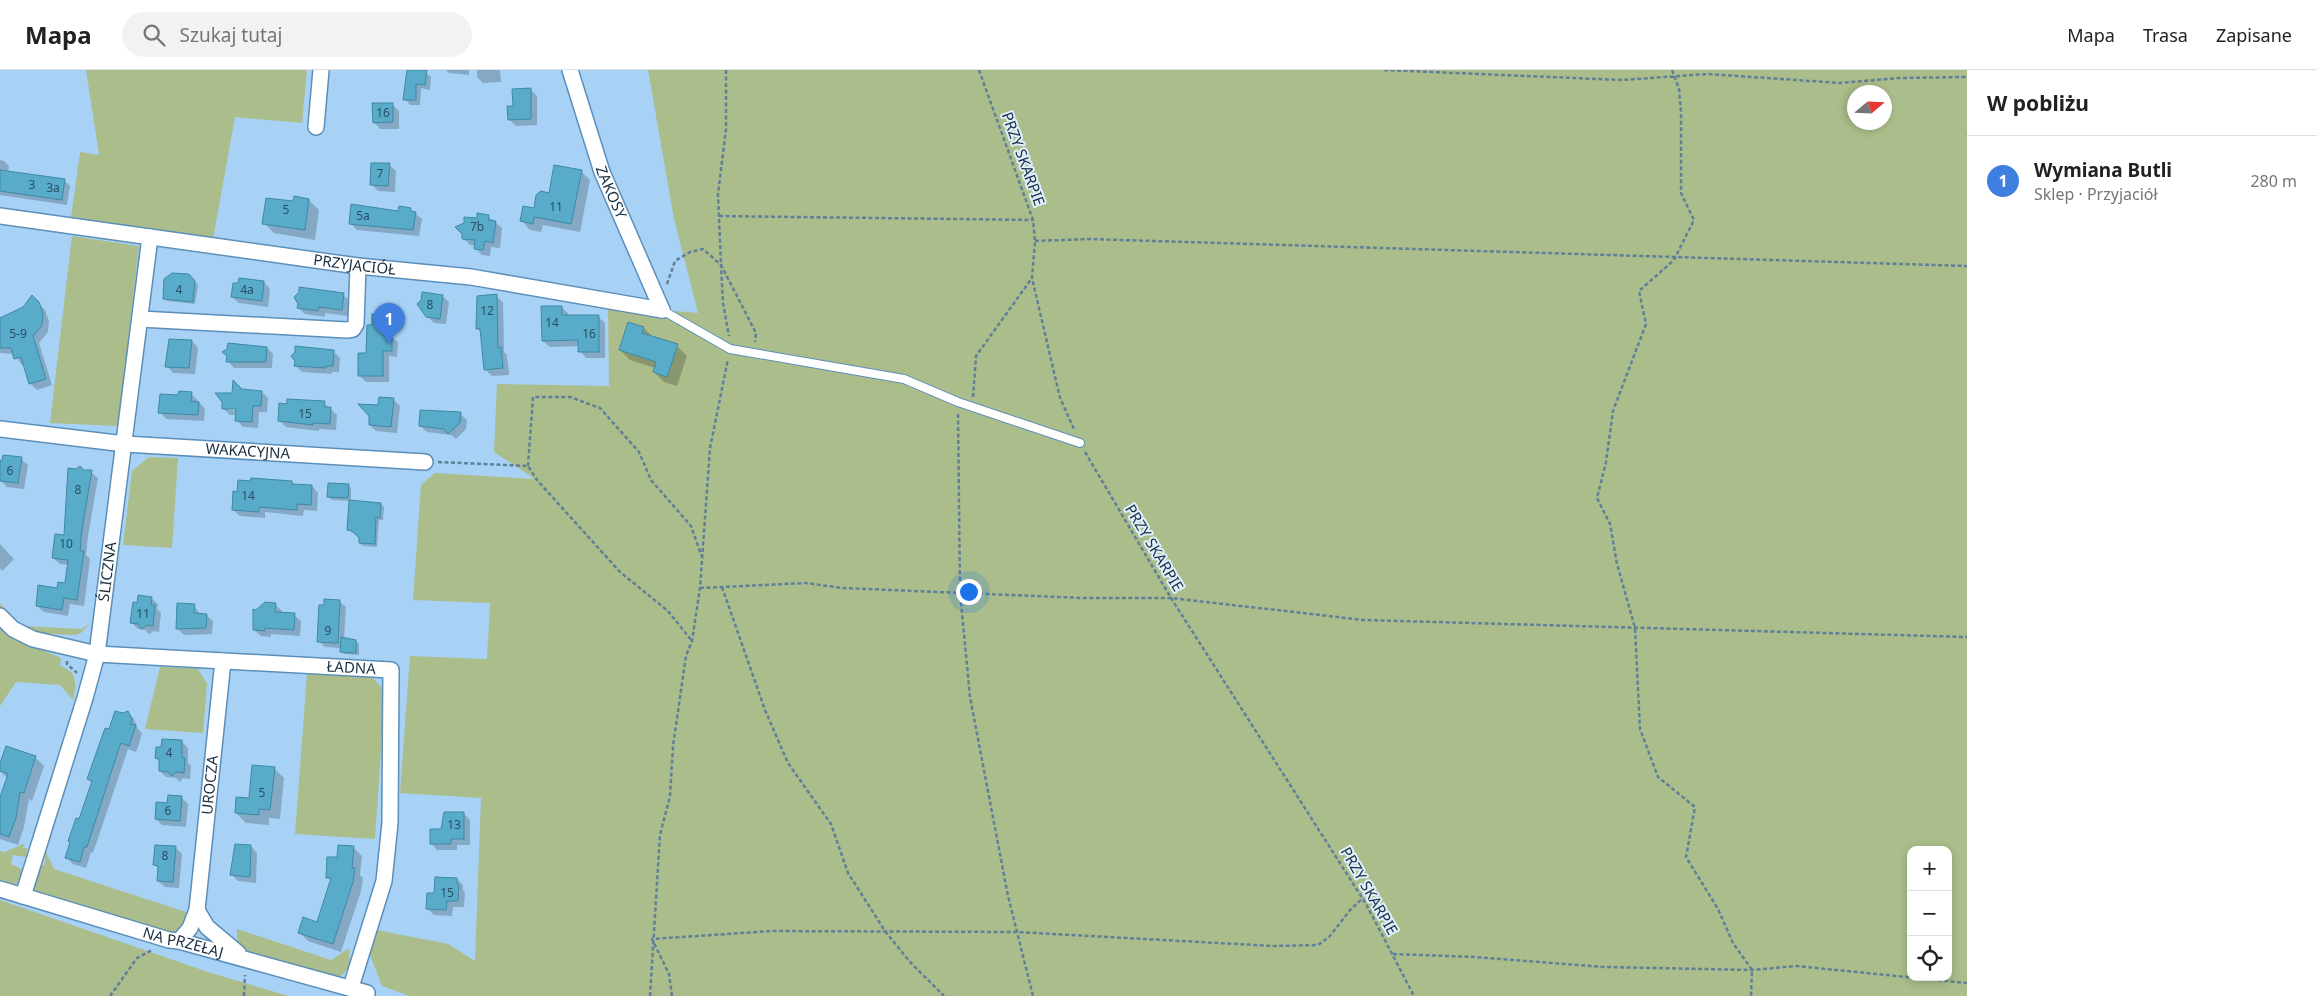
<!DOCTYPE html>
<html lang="pl">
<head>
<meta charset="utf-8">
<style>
  body { margin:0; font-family:"Noto Sans",sans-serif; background:#f2f2f2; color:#222 }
  .controls { position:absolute; right:15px; bottom:15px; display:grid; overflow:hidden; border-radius:10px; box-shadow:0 2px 8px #0003 }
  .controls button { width:45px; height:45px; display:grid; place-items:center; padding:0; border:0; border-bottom:1px solid #e0e0e0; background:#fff; color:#222; font:25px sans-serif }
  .compass { position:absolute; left:1847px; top:15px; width:45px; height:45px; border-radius:50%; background:#fff; box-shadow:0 2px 8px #0003; rotate:71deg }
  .you { position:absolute; left:968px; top:521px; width:18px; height:18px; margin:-12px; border:4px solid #fff; border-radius:50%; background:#1a73e8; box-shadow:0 0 0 8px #1a73e833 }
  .badge { display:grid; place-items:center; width:32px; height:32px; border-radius:50%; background:#8b530a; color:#fff; font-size:16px; font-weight:700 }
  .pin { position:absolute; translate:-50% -41px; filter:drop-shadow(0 1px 2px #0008) }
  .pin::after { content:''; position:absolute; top:26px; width:18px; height:15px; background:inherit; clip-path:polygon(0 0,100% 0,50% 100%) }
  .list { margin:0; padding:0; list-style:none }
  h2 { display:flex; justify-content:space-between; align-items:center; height:65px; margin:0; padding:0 20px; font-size:21px }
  h2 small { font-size:16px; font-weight:400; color:#767676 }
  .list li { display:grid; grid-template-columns:32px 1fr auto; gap:15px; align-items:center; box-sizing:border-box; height:90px; padding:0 20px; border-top:1px solid #e0e0e0 }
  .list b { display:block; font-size:19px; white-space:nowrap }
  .list p { margin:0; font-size:16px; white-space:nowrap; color:#767676 }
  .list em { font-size:16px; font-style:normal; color:#767676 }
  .icon { flex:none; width:28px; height:28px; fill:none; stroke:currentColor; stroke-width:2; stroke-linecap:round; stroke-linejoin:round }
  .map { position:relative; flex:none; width:1967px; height:926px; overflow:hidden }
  header { display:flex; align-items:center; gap:30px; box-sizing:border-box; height:70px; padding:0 25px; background:#fff; border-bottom:1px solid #e0e0e0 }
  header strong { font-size:24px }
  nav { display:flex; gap:28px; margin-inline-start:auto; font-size:18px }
  .search { width:350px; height:45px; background:#f2f2f2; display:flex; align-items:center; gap:12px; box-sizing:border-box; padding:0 18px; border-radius:28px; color:#767676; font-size:19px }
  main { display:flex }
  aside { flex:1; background:#fff }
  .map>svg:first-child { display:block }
  .green { fill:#abbd8a; fill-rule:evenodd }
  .shadow { fill:#0003; fill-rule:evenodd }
  .building { fill:#58acca; stroke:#3d89a4 }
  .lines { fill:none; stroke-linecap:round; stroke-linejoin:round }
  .lane-casing { stroke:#5b8fb9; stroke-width:10 }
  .street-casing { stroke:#5b8fb9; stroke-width:18 }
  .path { stroke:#60809a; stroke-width:2.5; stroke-dasharray:4 2.5; stroke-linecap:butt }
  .lane { stroke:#fff; stroke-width:8 }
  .street { stroke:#fff; stroke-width:15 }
  .labels { text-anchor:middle; stroke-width:4; stroke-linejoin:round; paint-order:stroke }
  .number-label { font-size:12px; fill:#2a4e63 }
  .street-label { font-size:15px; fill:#1a2f41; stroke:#dfeffd }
</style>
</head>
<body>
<header>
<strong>Mapa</strong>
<div class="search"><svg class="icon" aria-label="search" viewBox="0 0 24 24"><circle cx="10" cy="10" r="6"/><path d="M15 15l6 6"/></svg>Szukaj tutaj</div>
<nav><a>Mapa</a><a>Trasa</a><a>Zapisane</a></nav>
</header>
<main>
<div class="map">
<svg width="1967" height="926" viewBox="0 0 1967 926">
  <rect width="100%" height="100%" fill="#a7d2f6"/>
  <!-- green -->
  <path class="green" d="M86,0H307L302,53L235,47L213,169L71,148L80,82L99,85Z
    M648,0H1967V926H410L382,916L370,885L377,860L448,874L475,891L481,728L400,723L410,586L487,589L490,533L413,530L421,415L435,403L535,409L494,382L497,314L609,316L608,235L698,243L674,149ZM1854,22H1884V52H1854ZM1911,780H1948V907H1911Z
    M72,166L139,176L118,356L50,353Z
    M149,387L178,388L172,478L123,475L132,401Z
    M0,533L22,556L82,559L91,552L81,563L75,565L29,563L0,540Z
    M0,556L12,567L61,588L60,596C79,602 76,615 73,630L60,615L16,612L0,636Z
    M160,597L197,598L207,613L203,663L145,659Z
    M307,604L372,607L385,621L375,769L295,764Z
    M25,773L23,778H27L26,787L13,785L11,794L22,799L18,813L13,816L0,815V781L5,782Z
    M46,782L54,799L189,843L181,862L171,864L36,823L32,815L39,796L44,795Z
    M0,830L208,902L289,926H0Z
    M237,859L331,890L349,878L350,896L340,907H330L246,883L237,876Z"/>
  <!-- shadow -->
  <path class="shadow" d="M408,0H421L431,7L430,20L421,18L420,35H410L405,29Z
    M446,0H469V5L449,3Z
    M477,0H500L501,12L483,13L477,7Z
    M530,19L537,26V55L516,56L509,49L514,37Z
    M392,34L399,41V59H380L374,52Z
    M0,90L4,91L9,96L8,102L64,110L70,116L67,135L0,125Z
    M389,95L396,101L395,122L378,121L371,114Z
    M581,101L590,110L580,162L543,155L541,162L530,160L522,151L550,124Z
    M309,130L319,140L315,170L274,163L264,153L294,133Z
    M410,139L422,149L419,166L357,160L350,153Z
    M488,146L502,158L500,178L491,177L490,186L482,185L475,178L476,176L470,175L463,168Z
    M188,205L198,215L195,234L167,231L164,228Z
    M240,209L264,212L270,219L268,237L239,233L232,227Z
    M343,225L350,231L348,246L325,243V247L305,244L298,238Z
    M442,226L449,232L446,254L434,253L427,246Z
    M496,226L503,232L504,282L507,285L509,305L492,306L486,300L482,263L477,258Z
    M32,227L45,240L49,251L48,262L39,273L52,315L37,320L30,313L24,294L22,295L14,284L0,283V251L16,240L24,238Z
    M561,237L568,243V247H598L605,253V288H586L580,281V276L550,277L543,271Z
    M384,246L390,252V266L398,272L397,287L389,286V312H366L360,306L373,256Z
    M629,254L644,258L654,268L677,276L687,286L677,316L664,312L654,302L655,298L630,290L620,280Z
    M170,270L192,271L198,278L195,304L173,303L167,296Z
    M229,274L267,278L273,284L272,298H234L228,291Z
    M296,278L333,281L340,288L339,302H332V304L302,302L296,296Z
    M242,320L262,322L268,328L267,342H259L258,358L243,357L237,350V345H230L223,338L234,325ZM228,338H243L242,341L228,340Z
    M191,323L205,339L204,351L166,349L160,342L179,327Z
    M394,330L400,336L397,363L376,361L370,355L379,336Z
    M324,333L337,345L336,360L319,359V361L286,357L279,350Z
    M460,344L467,350L466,359L456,369L451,365L427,362L420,356Z
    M21,389L28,395L24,419L7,417L0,410V392Z
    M83,401L91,402L98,408L88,466L86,485L90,489L84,536L70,534L68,546L44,542L37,536L67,515L69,495L60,494L53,488L65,466Z
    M292,412L295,415L312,416L318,423L317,441L304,440L303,446L265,442V448L240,446L233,440L238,423Z
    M348,415L351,418V432L381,434L384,437L383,450H379L377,477L363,476L360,473L361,468L348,460L350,431L332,430L329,427Z
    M0,474L14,489L2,501L0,498Z
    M151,528L158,534L157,539L161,543L159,562L154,561L149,564L145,560L138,559L132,553Z
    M339,531L346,537L344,569L356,571L359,574V585L344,584L341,578L325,577L319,571Z
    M275,534L282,541V544L294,545L301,551L300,566L271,564V567L261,566L254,560L257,541Z
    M194,536L201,545H206L213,551L212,564L184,565L177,558Z
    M128,642L134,649L138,659L142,663L139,674L136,682L128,679L93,783L91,782L86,798L73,794L66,787L92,713L88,709L110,661Z
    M181,671L188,678V693L191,696L190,709L183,708L180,712L176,708L166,707L160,701V692L156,688Z
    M35,687L44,696L32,731L29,729L24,757L18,775L0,769V731L8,709L0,701V697Z
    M274,698L284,708L280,749L269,748V755L246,753L236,743L250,729Z
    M181,727L188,734L186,757L162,755L156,749L168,734Z
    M464,744L470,750V775H457V780H437L431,773L442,761Z
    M251,776L257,783L256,813L238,811L232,805Z
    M353,777L362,786L360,805L363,808L361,821L341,882L308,871L299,862L318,853L331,811L327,807L338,788Z
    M176,778L182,784L179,818L165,817L158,811L159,799L155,795Z
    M457,809L463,815V820L465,822L464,837H453L452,846L434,845L427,838L435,825Z"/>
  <!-- building -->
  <path class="building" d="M407,0H427L425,15L416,14V30H403Z
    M531,18V49L508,50L507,36H513L512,19Z
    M372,33H393V52L373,53Z
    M371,93H390L388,116L370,115Z
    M554,95L582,100L571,154L534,147L533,154L520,151L523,136L534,138L536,125L541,121L549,123Z
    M0,100L65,109L62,130L0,121Z
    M294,126L309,129L305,160L262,154L266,128L293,131Z
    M351,134L398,141L399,136L411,138L410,141L416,142L413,160L349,154Z
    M477,143L489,145L488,150L496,151L493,173L485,171L483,180L474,179L475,170L462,169V164L455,157L464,153V147L477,148Z
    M172,203L189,204L195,211L193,232L163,229L164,209Z
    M239,208L264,211L262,231L231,227L233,213H238Z
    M299,217L344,223L342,240L319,237L318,241L297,238L298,234L294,227L299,222Z
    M422,222L443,225L440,249L426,247L417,234L421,230Z
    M497,224L498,278L501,277L503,298L484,300L480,259H476L477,226Z
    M32,225L39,232L43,243L42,255L33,266L46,309L29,314L21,287L14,289L11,278H0V248L23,237Z
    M541,236H562V245H599V282H578V270L542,271Z
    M372,244L384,245V264H392V281H383V306H358V283H366L367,255H372Z
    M628,252L644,257L642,263L678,274L667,307L653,302L656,292L619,280Z
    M169,269L192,270L189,298L165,297Z
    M228,273L267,277L266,292H226L227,286L222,282L227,279Z
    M295,276L334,280L333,296H326V298L294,296L295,291L291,286L295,282Z
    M233,310L242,319L262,321L261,336H253L252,352L235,351L236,339H222V332L215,323H232Z
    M179,321L192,322L191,331L199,332L198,345L158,343L160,324L178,325Z
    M379,327L394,328L391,357L369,355V346L358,334L378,335Z
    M287,329L325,331L324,337H331L330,354L313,353V355L278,351L279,333L287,334Z
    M420,340L461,342L460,353L448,364L444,359L419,356Z
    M3,385L22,387L18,413L0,411V390L2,391Z
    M80,396L84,400H92L82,459L80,481H84L77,530L64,528L62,540L36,536L38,515L57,518L58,512L65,513L68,490L52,488L55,464L64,465L68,398L76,399Z
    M251,408L292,411V414L312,415L311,435L297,434V440L259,437V442L232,440L233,421L237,422L238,410L250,411Z
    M328,413L349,414L348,428L327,427Z
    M349,430L381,433L380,448L376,447L375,474L359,473V468L352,461L347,460Z
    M138,525L152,527L151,535H155L153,556L147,555L142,559L138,554L130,553L133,532L137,533Z
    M324,529L340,530L338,573L317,572L319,535H324Z
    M265,532L276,533L275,542L295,543L294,560L265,558V561L253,560V539L256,540Z
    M177,533L195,534L194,543L207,544L206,558L176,559Z
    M341,567L356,570V583L340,582Z
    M115,641L123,643L128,641L132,649L131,654L136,655L129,676L121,673L119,678L87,777H84L80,792L65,788L70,772L68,771L76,748L79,749L92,711L87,709L105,658L109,659Z
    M162,669L182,670V688H185L184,703L176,702L172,706L169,702L159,701V689L155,688L156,677H161Z
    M6,676L36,686L24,723L20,722L16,748L9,767L0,764V727L8,704L0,701V693Z
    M252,695L275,697L270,740L259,739V745L235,743L236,727L249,728Z
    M168,725L182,726L180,751L155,749L156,732L167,733Z
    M444,742H464V769H451V774H430V759H441Z
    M235,774L251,775L250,807L230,805Z
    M155,775L176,776L173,812L157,811L158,796L153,795Z
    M338,775L354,776L352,798H355L353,812L333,874L298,863L303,847L317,852L331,808H326L327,787H337Z
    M435,807L457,808V814L459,815L458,831H447L446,840L426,839L427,823H434Z"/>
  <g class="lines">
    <defs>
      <path id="lane" d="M662,240L730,279L904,309L958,332L1080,373"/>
      <g id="street">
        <path id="s1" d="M570,0L602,102L662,240"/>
        <path d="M316,57L321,0"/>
        <path id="s2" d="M0,146L358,196L471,207L662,240"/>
        <path d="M140,249L347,260L353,259L356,254L358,196"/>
        <path id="s3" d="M0,359L125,374L425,392"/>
        <path id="s4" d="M0,546L13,559L33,569L97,584L391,600L390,753L384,811L351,917"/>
        <path id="s5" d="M0,819L169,870L179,871L367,923"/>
        <path id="s6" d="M23,826L85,628L97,584L150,167"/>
        <path d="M197,840L207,857L238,883"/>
        <path id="s7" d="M179,871L190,858L197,840L223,591"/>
      </g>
    </defs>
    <!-- lane casing -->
    <use href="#lane" class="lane-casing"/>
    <!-- street casing -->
    <use href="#street" class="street-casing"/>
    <!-- path -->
    <path class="path" d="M726,0V59L718,124L721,195L756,263L755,272
      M979,0L1033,150L1035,171L1032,208L1060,328L1074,359
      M1384,0L1622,10L1708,4L1840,13L1899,8L1967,7
      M1672,0L1679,19L1681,42V123L1694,150L1674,190L1639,221L1646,254L1613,341L1606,392L1597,428L1610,454L1617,494L1635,558L1640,659L1658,707L1695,737L1686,787L1718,839L1733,873L1752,900L1751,926
      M719,146L1033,150
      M1035,171L1089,169L1967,196
      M667,214L675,191L690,182L703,179L721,195L723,233L729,266
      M973,327L976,286L1032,208
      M958,344L960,522L970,627L1008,826L1033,926
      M1085,382L1171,528L1366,834L1414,926
      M438,392L528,396L537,410L620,502L668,541L692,571
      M528,396L533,327H570L600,338L639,382L651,410L691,456L702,487
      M722,517L765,640L788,693L831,754L848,803L885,861L910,892L944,926
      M700,518L806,513L842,518L1083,528H1171L1364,550L1967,567
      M67,591V594L77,603
      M1393,884L1475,887L1605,897L1752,900L1796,896L1967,913
      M110,926L137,888L152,880
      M244,926L245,905
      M650,926L660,765L670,726L673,676L686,586L692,571L700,518L710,378L728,289
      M672,926L669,904L652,869L772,861L1017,862L1273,876L1318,875L1329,867L1351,839L1363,828"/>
    <!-- lane -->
    <use href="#lane" class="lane"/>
    <!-- street -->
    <use href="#street" class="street"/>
  </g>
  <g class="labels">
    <!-- number labels -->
    <g class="number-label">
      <text x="383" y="47">16</text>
      <text x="380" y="108">7</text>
      <text x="32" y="119">3</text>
      <text x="53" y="122">3a</text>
      <text x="556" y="141">11</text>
      <text x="286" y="144">5</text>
      <text x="363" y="150">5a</text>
      <text x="477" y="161">7b</text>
      <text x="179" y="224">4</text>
      <text x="247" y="224">4a</text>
      <text x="430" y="239">8</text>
      <text x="487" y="245">12</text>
      <text x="552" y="257">14</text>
      <text x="18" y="268">5-9</text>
      <text x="589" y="268">16</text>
      <text x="305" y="348">15</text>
      <text x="10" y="405">6</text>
      <text x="78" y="424">8</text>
      <text x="248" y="430">14</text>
      <text x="66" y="478">10</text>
      <text x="143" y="548">11</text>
      <text x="328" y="565">9</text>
      <text x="169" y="687">4</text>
      <text x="262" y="727">5</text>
      <text x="168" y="745">6</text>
      <text x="454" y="759">13</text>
      <text x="165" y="790">8</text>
      <text x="447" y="827">15</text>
    </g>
    <!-- street labels -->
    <g class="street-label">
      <text transform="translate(1023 89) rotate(70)" y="5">PRZY SKARPIE</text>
      <text dy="5" stroke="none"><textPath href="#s1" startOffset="129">ZAKOSY</textPath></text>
      <text dy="5" stroke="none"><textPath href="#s2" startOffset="358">PRZYJACIÓŁ</textPath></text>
      <text dy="5" stroke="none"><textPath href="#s3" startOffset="249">WAKACYJNA</textPath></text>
      <text transform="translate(1154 478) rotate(59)" y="5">PRZY SKARPIE</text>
      <text dy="5" stroke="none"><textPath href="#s6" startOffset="336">ŚLICZNA</textPath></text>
      <text dy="5" stroke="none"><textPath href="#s4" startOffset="361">ŁADNA</textPath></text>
      <text dy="5" stroke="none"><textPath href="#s7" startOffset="162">UROCZA</textPath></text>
      <text transform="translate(1369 821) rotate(60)" y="5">PRZY SKARPIE</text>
      <text dy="5" stroke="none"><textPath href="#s5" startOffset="191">NA PRZEŁAJ</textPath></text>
    </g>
  </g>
</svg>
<div class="controls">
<button>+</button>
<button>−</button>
<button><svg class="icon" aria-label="locate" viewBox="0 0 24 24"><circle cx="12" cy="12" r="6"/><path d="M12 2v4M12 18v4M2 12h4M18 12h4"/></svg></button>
</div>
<svg class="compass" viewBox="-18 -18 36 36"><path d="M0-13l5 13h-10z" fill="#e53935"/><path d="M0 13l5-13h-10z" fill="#767676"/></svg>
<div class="you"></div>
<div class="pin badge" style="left:389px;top:274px;background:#3f7fe0">1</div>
</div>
<aside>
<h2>W pobliżu<small></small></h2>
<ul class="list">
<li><span class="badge" style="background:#3f7fe0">1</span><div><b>Wymiana Butli</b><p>Sklep · Przyjaciół</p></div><em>280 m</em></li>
</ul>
</aside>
</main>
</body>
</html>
